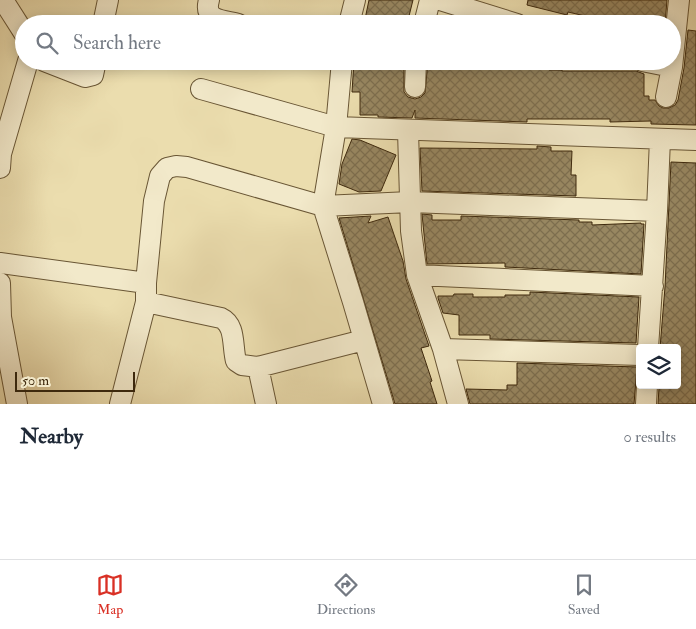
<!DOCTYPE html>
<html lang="en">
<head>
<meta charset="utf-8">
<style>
  body { margin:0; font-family:"IM FELL Double Pica",serif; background:#f2f2f3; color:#1f2937 }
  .controls { position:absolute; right:15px; bottom:15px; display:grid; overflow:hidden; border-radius:5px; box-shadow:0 2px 12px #0003 }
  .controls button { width:45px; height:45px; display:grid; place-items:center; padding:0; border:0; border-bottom:1px solid #e0e1e3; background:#fff; color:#1f2937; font:25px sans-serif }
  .scale { position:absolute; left:15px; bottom:12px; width:120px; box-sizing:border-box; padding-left:5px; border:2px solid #3e290d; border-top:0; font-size:14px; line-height:18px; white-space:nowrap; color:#3e290d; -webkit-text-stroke:4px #f2e9ca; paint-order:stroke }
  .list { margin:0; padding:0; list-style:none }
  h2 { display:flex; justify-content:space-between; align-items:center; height:65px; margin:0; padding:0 20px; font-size:21px }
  h2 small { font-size:16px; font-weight:400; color:#747a83 }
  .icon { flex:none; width:28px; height:28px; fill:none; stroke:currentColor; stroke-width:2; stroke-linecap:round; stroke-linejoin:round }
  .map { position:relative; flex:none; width:696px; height:404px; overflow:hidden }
  .search { position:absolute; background:#fff; box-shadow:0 2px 12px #0003; left:15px; right:15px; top:15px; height:55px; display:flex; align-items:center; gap:12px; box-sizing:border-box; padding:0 18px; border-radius:28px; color:#747a83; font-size:19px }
  .sheet { height:155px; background:#fff }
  nav { display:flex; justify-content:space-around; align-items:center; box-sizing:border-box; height:70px; border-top:1px solid #e0e1e3; background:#fff; font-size:14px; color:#747a83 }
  nav a { display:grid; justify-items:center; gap:2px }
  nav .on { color:#d93025 }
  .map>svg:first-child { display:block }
  .building { fill:url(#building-cross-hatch); stroke:#3e290d }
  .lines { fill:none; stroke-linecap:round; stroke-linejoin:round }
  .street-casing { stroke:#695635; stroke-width:22 }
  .street { stroke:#f2e9ca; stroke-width:20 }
</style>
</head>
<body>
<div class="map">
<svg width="696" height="404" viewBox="0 0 696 404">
  <defs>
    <pattern id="building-cross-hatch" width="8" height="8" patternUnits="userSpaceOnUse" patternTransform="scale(1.25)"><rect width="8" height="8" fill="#988761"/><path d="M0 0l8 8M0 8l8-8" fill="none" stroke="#7d6e4e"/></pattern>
  </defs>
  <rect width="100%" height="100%" fill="#ebddae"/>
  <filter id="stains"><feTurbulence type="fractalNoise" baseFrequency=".004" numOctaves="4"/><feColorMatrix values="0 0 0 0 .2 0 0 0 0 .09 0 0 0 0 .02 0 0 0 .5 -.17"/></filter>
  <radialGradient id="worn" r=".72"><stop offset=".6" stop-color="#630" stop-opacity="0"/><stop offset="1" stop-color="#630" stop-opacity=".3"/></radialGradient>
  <!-- building -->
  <path class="building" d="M369,0H413L407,24H364Z
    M528,0H667L665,24H592L594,18L568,12L567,15L527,5Z
    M688,30L696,31V125L651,124V121L610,122V119H527V122L415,118V110L412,118L378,117V115H360V92H352L354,61H404V92L408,97L415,99L421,97L425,93L428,61L466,63V61H488V68H549V70H562V71H636L644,74V96H649V100H655L659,106L663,108H669L675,105L678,100L684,68Z
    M352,139L360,140L396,155L381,191L359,192L339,184L342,164Z
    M537,146L551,147V151H572L571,175H576V196L422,191L420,148L537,149Z
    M671,162L696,163V404H658L659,388H677V348H660L665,287Z
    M422,214L432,215V220H461V216L579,220V222H592V225L641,223V224H644L641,274L505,267V263L427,264Z
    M371,216L368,223L388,217L403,261L406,279L429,346L421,348L432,381L430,382L437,404H395L339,218Z
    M530,292L639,297L636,343L490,339V335H459V315L443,313L438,298V296H453L454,294H473V297H505V295H530Z
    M517,363L637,367L634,404H470L466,389L507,390V385H517Z"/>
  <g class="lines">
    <defs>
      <path id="street" d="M3,0L24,33
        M209,0C203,21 223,20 238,24
        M440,0L517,24
        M103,24L108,0
        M349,24L355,0
        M424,24L430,0
        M44,61L85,77L93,75L96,61
        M342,61L336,127L323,206L353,302L383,404
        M642,61L672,67
        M415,87L416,61
        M201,89L336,127L696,140
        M666,97L672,67L679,0
        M408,131L411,231L417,275L443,349L458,404
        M0,168L1,154L28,61
        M0,263L139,282
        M417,275L653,286
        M0,283L1,317L17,404
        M146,302L221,318C236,325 232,346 236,361L242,365L258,367L266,404
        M648,348L657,211L660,139
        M443,349L640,355
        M258,367L356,342
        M120,404L146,302V283L154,201L160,176L167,168L176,166L187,167L323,206L410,202L657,211
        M646,404L647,385"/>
    </defs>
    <!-- street casing -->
    <use href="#street" class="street-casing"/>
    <!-- street -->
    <use href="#street" class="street"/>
  </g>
  <rect width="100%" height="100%" filter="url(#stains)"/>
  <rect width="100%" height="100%" fill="url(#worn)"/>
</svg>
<div class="controls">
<button><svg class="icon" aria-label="layers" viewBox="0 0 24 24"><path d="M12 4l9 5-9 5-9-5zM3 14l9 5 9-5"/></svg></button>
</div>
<div class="scale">50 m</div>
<div class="search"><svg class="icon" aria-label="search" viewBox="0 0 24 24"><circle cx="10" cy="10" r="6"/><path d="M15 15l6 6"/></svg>Search here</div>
</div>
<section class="sheet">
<h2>Nearby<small>0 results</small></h2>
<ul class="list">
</ul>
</section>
<nav>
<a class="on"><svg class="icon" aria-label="map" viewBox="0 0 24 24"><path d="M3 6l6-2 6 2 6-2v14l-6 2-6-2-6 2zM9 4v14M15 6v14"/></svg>Map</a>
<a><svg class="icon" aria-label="directions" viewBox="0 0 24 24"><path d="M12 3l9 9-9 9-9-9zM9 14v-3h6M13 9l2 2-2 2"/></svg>Directions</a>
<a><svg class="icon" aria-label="saved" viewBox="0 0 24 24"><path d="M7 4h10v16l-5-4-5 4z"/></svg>Saved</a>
</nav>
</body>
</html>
